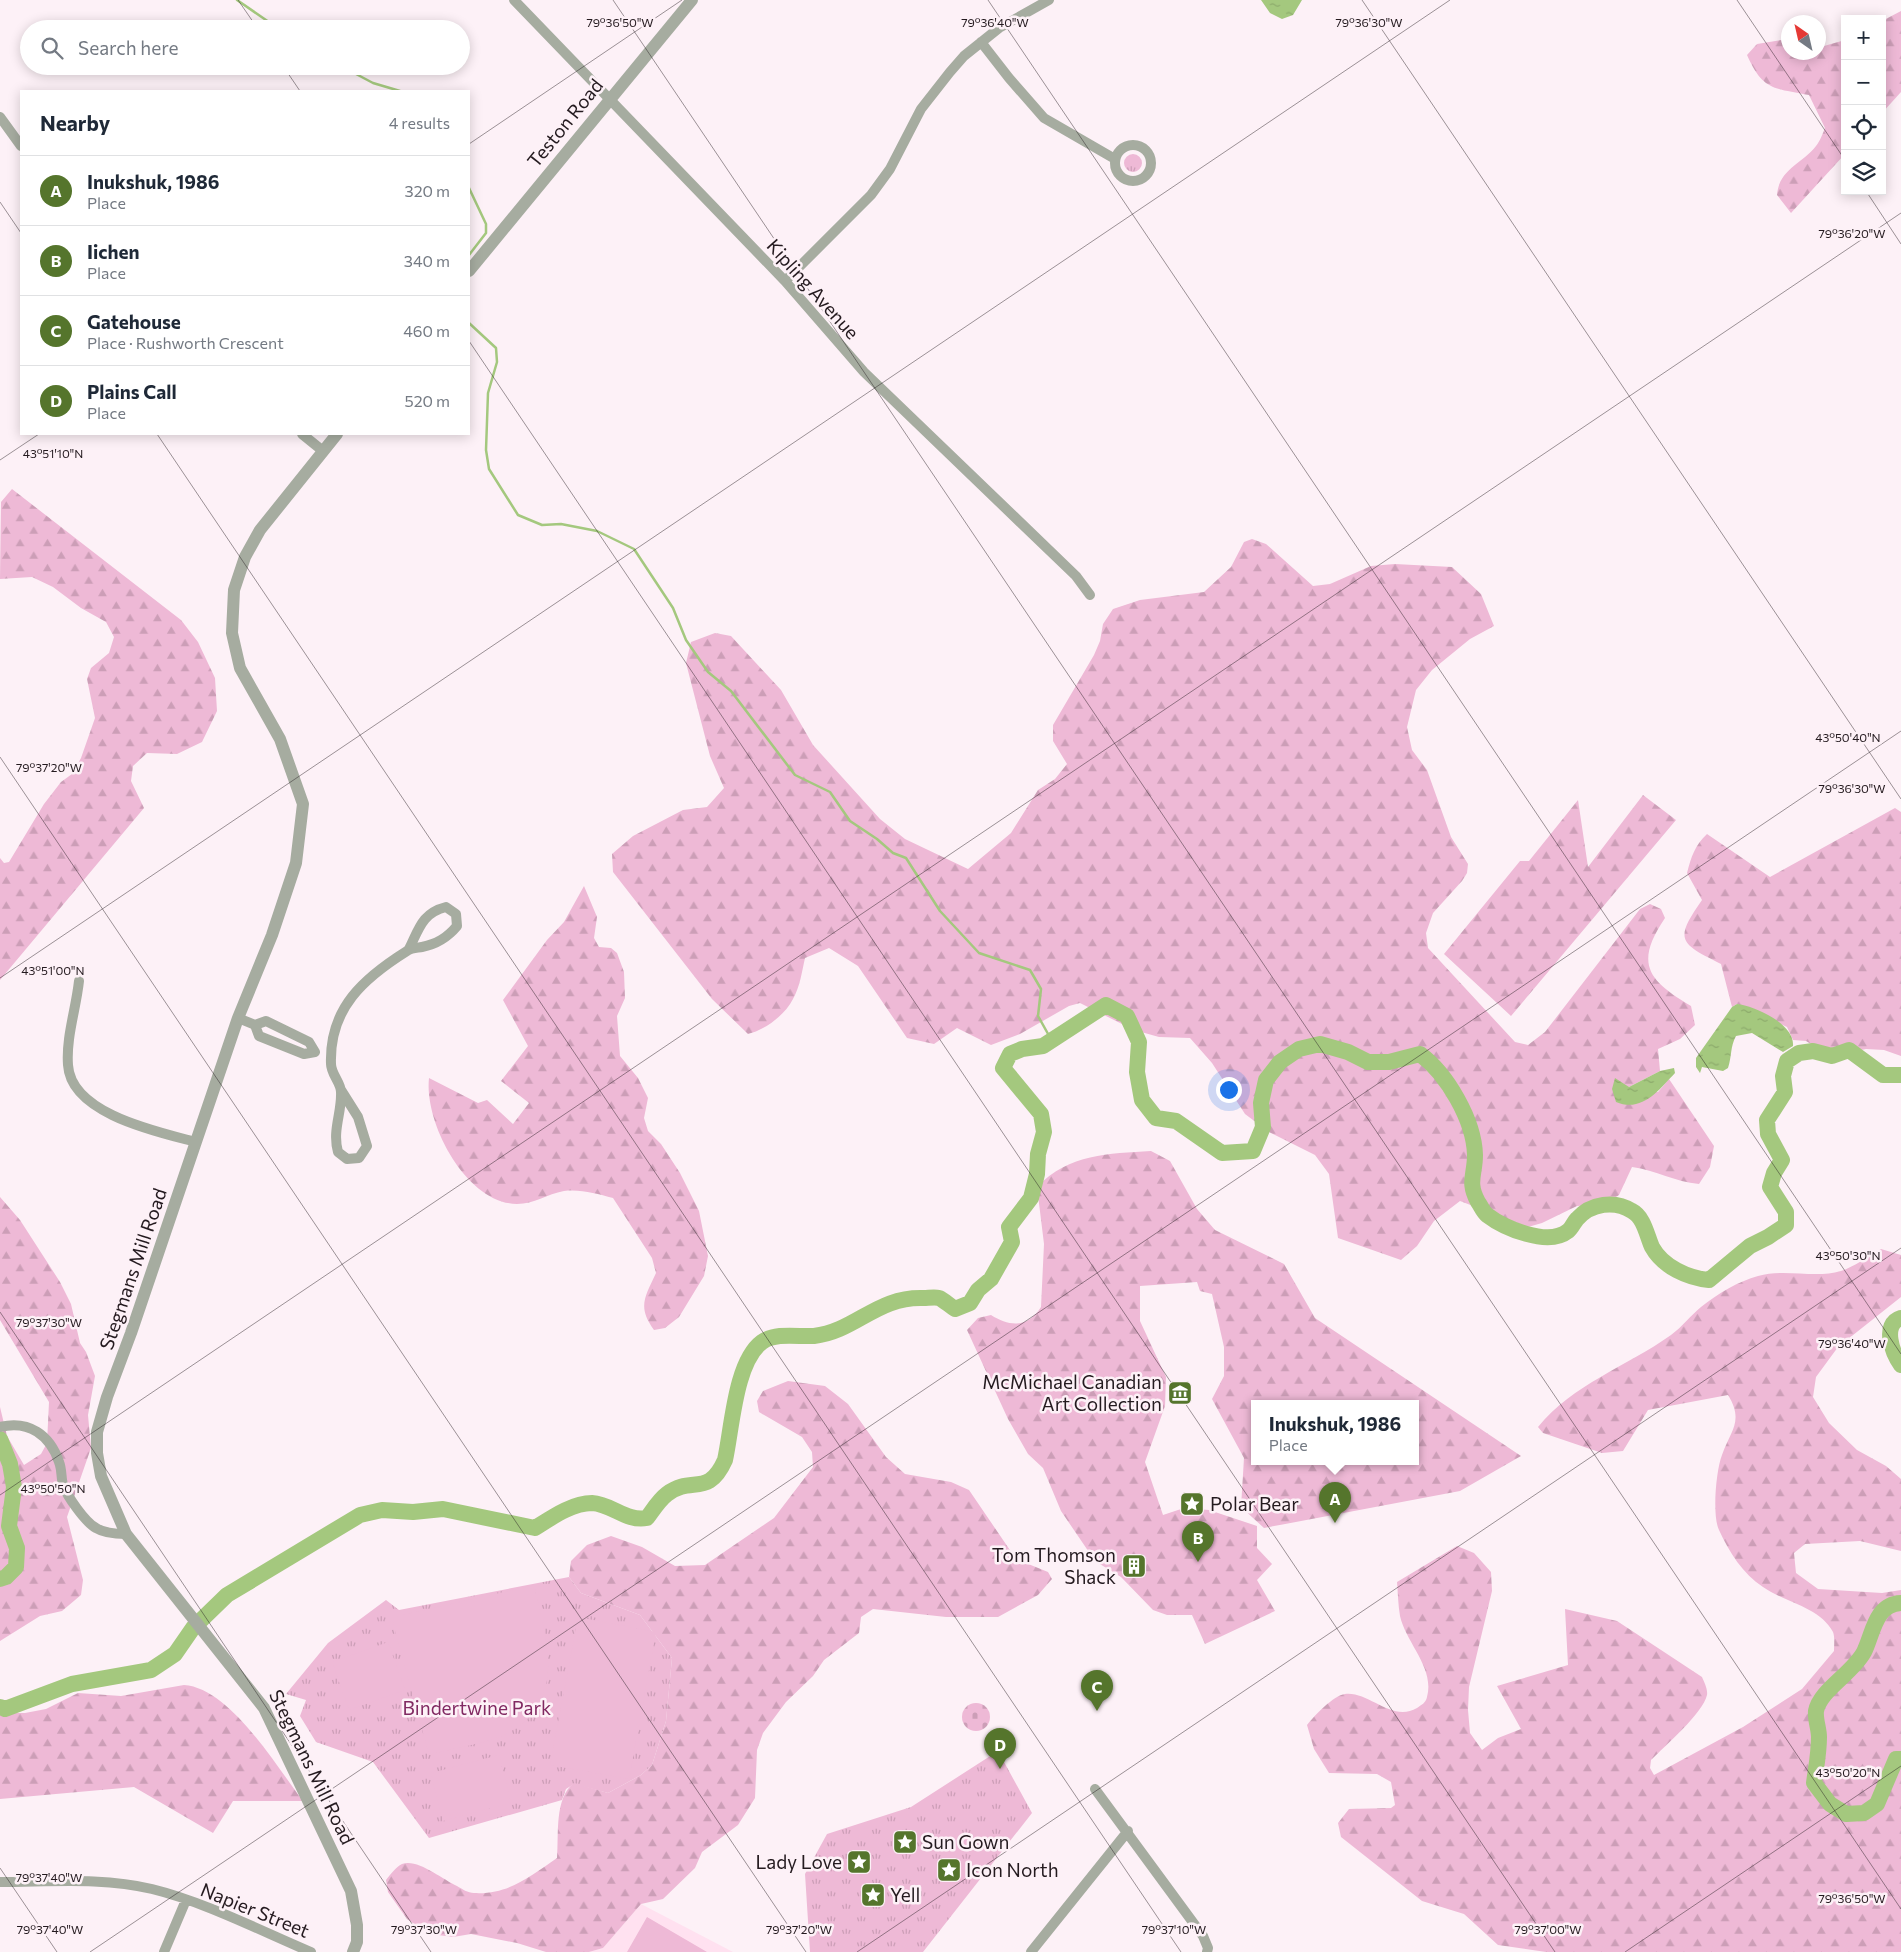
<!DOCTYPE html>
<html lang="en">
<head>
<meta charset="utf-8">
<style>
  body { margin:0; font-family:Commissioner,sans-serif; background:#f6f6f7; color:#1f2937 }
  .controls { position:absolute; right:15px; top:15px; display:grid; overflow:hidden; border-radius:0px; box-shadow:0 2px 12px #0003 }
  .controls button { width:45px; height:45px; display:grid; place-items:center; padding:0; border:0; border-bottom:1px solid #e0e1e3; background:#fff; color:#1f2937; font:25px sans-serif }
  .compass { position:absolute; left:1781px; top:15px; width:45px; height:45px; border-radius:50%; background:#fff; box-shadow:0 2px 12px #0003; rotate:326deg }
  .you { position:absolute; left:1228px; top:1089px; width:18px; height:18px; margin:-12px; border:4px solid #fff; border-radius:50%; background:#1a73e8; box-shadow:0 0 0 8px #1a73e833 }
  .badge { display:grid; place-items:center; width:32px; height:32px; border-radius:50%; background:#55752c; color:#fff; font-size:16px; font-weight:700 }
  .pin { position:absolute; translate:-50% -41px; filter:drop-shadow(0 1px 2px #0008) }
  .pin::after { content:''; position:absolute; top:26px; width:18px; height:15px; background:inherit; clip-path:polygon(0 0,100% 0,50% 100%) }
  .popup { position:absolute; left:1251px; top:1400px; width:168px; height:65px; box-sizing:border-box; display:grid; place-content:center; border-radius:0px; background:#fff; filter:drop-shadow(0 1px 4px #0005); font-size:16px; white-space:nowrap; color:#747a83 }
  .popup b { font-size:19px; color:#1f2937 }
  .popup::after { content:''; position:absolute; left:50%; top:100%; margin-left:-10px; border:10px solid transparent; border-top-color:#fff }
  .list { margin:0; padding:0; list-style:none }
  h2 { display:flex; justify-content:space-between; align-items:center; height:65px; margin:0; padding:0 20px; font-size:21px }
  h2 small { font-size:16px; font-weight:400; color:#747a83 }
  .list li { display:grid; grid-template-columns:32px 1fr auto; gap:15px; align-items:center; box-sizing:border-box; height:70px; padding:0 20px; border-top:1px solid #e0e1e3 }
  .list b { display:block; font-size:19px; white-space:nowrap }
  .list p { margin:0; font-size:16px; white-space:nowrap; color:#747a83 }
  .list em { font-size:16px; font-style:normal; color:#747a83 }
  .icon { flex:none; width:28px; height:28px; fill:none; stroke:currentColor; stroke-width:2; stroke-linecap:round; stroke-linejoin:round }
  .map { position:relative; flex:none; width:1901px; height:1952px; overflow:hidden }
  .search { position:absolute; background:#fff; box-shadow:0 2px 12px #0003; left:20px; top:20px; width:450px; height:55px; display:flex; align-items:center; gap:12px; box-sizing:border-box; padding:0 18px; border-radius:28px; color:#747a83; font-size:19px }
  .panel { position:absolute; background:#fff; box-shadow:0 2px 12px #0003; left:20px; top:90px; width:450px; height:345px; border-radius:0px }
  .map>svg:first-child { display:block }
  .built { fill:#ffe1f0 }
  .grass { fill:url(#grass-tufts) }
  .forest { fill:url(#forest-firs); fill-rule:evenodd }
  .cemetery { fill:url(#cemetery-stones) }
  .garden { fill:#eeb9d6 }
  .water { fill:url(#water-ripples) }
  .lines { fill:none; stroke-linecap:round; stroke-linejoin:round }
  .stream { stroke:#a4c87e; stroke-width:2.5 }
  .river { stroke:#a4c87e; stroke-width:16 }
  .minor { stroke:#a6aca0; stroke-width:10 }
  .tertiary { stroke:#a6aca0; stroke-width:12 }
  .ticks { fill:none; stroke:#241a1f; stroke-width:1; stroke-opacity:0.45 }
  .labels { text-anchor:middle; stroke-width:5; stroke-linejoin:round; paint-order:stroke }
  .street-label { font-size:19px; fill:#241a1f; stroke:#fdf1f7 }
  .poi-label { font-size:19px; fill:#241a1f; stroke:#fdf1f7; text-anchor:start }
  .park-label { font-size:19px; fill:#812962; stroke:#fdf1f7 }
  .ticks-label { font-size:12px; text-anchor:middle; fill:#241a1f; stroke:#fdf1f7; stroke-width:5; stroke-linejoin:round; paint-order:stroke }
</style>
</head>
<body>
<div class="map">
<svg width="1901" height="1952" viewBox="0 0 1901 1952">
  <defs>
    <pattern id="grass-tufts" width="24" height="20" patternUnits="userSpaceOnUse" patternTransform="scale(1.25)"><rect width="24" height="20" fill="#eeb9d6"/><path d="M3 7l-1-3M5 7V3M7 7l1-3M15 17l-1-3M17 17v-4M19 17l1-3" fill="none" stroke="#cc9eb7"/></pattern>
    <pattern id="forest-firs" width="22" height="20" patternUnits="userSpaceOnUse" patternTransform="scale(1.25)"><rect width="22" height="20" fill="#eeb9d6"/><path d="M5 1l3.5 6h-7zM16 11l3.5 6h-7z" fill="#cc9eb7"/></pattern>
    <pattern id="cemetery-stones" width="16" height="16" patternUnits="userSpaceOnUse" patternTransform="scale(1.25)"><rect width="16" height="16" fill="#eeb9d6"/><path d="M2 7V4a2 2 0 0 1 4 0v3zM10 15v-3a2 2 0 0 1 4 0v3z" fill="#cc9eb7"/></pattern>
    <pattern id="water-ripples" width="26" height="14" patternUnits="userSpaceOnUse" patternTransform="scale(1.25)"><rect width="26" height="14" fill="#a4c87e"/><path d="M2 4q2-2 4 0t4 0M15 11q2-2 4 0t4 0" fill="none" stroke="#8dab6c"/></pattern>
  </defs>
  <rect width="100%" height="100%" fill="#fdf1f7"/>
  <!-- built -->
  <path class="built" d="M641,1904L733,1952H589L603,1948Z"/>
  <!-- grass -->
  <path class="grass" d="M1124 163a9 9 0 1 1 18 0a9 9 0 1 1-18 0Z
    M569,1577L581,1593L640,1615L672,1658L666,1721L652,1765L641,1775L608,1793L574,1784L566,1789L562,1800L429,1838L373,1762L316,1742L300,1716L306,1700L286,1694L328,1643L386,1600L399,1610Z
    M998,1751L1032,1813L923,1952H810L805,1874L827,1834L911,1807Z"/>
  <!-- forest -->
  <path class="forest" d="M1901,11V92L1882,113V21Z
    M1787,39L1788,52H1818L1819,45L1824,46L1845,40V154L1791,213L1777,195C1779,169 1802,164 1816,146C1820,141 1823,133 1825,128L1809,95C1774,88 1763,91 1747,55L1757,44Z
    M12,489L181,620L198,642L215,678L217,711L202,742L177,754L147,753L133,766L131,781L144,808L0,980V858L4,863L9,862L44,804L61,782L72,774L81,758L95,718L87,679L91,668L109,653L114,637L106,622L81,608L53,587L32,577L0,579L1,502Z
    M1252,539L1266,544L1313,586L1330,584L1371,566L1395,564L1452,567L1481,594L1494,626L1470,639L1432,670L1416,690L1407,727L1412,750L1427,770L1451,837L1468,864L1467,873L1462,881L1433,913L1426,933L1428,948L1515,1042L1528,1045L1545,1032L1640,909L1650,904L1661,909L1665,918C1634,964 1648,980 1691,1006L1695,1025L1680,1039L1658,1049L1660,1071L1629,1087L1612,1089L1658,1092L1669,1079L1714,1146L1710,1167L1699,1184C1675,1182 1656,1170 1632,1167L1619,1195L1605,1204L1577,1206L1542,1223L1528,1227L1460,1201L1434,1221L1417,1246L1401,1260L1338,1238L1329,1174L1315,1155L1269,1132L1245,1114L1212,1063L1190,1038L1159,1037L1134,1030L1080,1003L1069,1006L1020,1034L991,1045L957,1028L934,1044L907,1038L858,966L829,948L805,958C802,971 800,987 793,999C785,1015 765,1030 748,1034L712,999L613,872L612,854L633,836L683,810L707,807L724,788L710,756L686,663L691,642L715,633L731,636L781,690L813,745L880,819L905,839L968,869L1011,833L1038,790L1055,779L1067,764L1053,741V725L1094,655L1100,641L1103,624L1113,609L1140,600L1204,592L1231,567L1244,542Z
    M1643,795L1676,820L1511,1016L1444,954L1520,861H1529L1578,800L1588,867Z
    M1895,808L1901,812V1056L1884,1050L1866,1049L1831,1056L1806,1041L1793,1040L1787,1027L1737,1004L1732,1007L1721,964C1679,943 1674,940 1702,900L1687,873C1691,857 1695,845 1707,834L1770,877Z
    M584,886L597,917L594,938L599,947L611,948L617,953L624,972L625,998L617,1016L620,1056L638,1078L648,1098L644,1118L648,1131L661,1144L680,1173L699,1211L708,1256L704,1276L679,1317L665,1328L654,1330C637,1307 645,1297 656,1273L652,1258L613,1198C597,1194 581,1189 564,1191C547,1194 534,1204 517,1204C466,1203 424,1123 429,1078L478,1103L487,1100L513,1124L529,1103L501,1081L528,1046L503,1000L547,940L564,922Z
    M1151,1151L1170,1161L1197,1209L1215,1230L1284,1264L1315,1318L1521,1456L1460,1491L1264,1528L1241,1507L1244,1458L1212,1399L1224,1376V1347L1212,1294L1200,1291L1197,1282L1140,1286V1321L1166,1377L1165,1406L1145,1462L1163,1515L1184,1508L1209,1510L1257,1526V1548L1272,1564L1257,1580L1275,1611L1205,1644L1192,1615H1167L1153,1610L1121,1577L1095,1561L1061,1511L1043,1468L1028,1454L1008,1419L967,1330L978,1318L991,1315C1010,1327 1028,1328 1041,1307L1044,1244L1037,1187C1070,1153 1108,1154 1151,1151ZM1255,1404H1415V1462H1255Z
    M0,1197L20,1220L60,1282L71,1304L80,1343L86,1352L95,1376L88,1415L91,1448L67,1517L83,1580L81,1595L62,1611L40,1616L0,1641V1407L7,1436L24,1465L41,1454L47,1443L49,1402L0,1320Z
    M1881,1249L1901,1255V1297L1838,1347L1816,1377L1813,1397L1829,1423L1857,1450L1886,1466L1901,1479V1551L1860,1541L1805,1544L1794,1553L1796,1573L1818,1589L1882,1593L1901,1590V1952H1546L1498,1945L1464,1914L1422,1901L1341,1837L1338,1823L1349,1809L1391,1808L1395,1805L1391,1782L1377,1774L1329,1773L1314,1749L1307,1725C1314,1716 1334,1695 1345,1694C1369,1691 1392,1723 1417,1708C1421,1705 1426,1703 1427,1697C1435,1668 1406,1643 1400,1616C1398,1605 1398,1593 1397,1582L1457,1546L1474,1553L1491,1572L1492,1591L1469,1687L1468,1710L1470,1733L1482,1750L1498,1738L1521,1729L1497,1686L1568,1665L1565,1609L1617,1621L1702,1677C1704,1682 1708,1689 1707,1695C1703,1713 1665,1746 1651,1760L1650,1768L1654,1775L1743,1727L1802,1689L1834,1651C1834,1646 1835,1637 1833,1632C1820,1607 1784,1602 1763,1587C1743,1574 1729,1552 1719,1530C1712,1516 1716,1470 1722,1455C1731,1430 1744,1421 1728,1395L1648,1410L1623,1451L1602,1453L1543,1433L1538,1427C1573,1384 1626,1367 1671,1335C1682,1327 1691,1315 1701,1307C1717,1294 1739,1281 1758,1276C1786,1268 1814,1279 1841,1271C1854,1267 1868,1256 1881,1249Z
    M788,1381L825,1386L848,1404L886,1457L905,1474L951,1482L969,1490L1016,1559L1048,1572L1052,1579L1038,1595L998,1617H946L873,1609L861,1617L859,1633L824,1660L813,1676L786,1702L763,1733L757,1750L755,1798L738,1825L702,1852L695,1868L663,1899L641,1904L603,1948L589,1952H546L517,1943L471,1934L453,1937L438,1935L423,1930L407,1919L388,1892L386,1880C390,1875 396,1867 402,1864C417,1858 442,1879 457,1886C462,1889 468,1893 474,1893C508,1895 531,1876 557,1858C559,1835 554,1798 574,1783L608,1793L641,1775L652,1765L666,1721L672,1658L640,1615L581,1593L569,1577L571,1561L587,1545L611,1536L642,1547L675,1566L705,1565L774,1518L813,1467L812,1452L802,1437L759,1412L757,1401L763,1391Z
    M184,1685C230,1688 276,1766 303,1801H233L213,1833L134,1787L0,1799V1713H25L46,1709L78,1693L121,1696Z"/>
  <!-- cemetery -->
  <path class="cemetery" d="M962 1717a14 14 0 1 1 28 0a14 14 0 1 1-28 0Z"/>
  <!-- garden -->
  <path class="garden" d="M534,1585C546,1638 569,1702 506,1734C489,1743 449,1749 429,1755L393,1623L398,1616Z
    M578,1617L656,1632L629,1779L550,1765Z
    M388,1642L405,1690L349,1710L332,1662Z
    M499,1755L511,1803L443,1821L431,1773Z
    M647,1917L707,1952H627Z"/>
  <!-- water -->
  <path class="water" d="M1261,0H1302L1293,15L1282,19L1270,13Z
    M1737,1004C1755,1006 1795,1024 1793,1046L1783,1052L1752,1033L1736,1036C1730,1047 1732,1056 1728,1068L1723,1071L1702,1067L1700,1073L1696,1067V1058L1732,1007Z
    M1674,1068L1675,1073C1659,1090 1642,1113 1616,1102L1612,1089L1615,1078L1629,1087L1660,1071Z"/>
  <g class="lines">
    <!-- stream -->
    <path class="stream" d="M237,0L279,29
      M341,66L373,83L400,91
      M469,188L486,224V233L469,255
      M469,323L496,348L497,362L488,393L486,450L489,469L518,515L542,525L561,524L597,531L634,549L673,608L686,640L708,672L731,691L795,775L830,792L850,821L877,839L893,853L906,858L940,911L979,953L1030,970L1041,989L1038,1016L1052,1041"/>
    <!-- river -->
    <path class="river" d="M1901,1318C1881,1324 1893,1354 1901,1365
      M0,1439L10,1464L14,1487L9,1526L17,1548L16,1567L6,1577L0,1579
      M1901,1603C1875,1604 1873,1634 1864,1652C1852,1674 1820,1690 1816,1711C1815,1719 1819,1729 1819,1737C1819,1753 1816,1768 1814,1783L1830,1804L1846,1814L1864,1813L1877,1804L1896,1759H1901
      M0,1707L5,1709L72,1684L151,1670L175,1654L193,1628L227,1595L360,1515L382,1510L413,1512L443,1509L535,1528C551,1518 572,1503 592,1503C612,1504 626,1522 647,1518C653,1510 659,1500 667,1494C692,1475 708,1498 725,1460C732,1429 735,1362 762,1342C776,1332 799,1337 814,1336C856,1331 877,1296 924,1298C928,1298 935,1297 939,1298C944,1300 950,1306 955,1309L970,1303L978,1290L991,1279L1012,1242L1009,1227L1031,1198L1037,1174L1038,1154L1044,1132L1041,1114L1003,1068L1010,1054L1022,1049L1043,1046L1106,1005L1127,1016L1139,1042L1137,1072L1142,1100L1156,1118L1176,1121L1222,1153L1253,1151L1263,1127L1261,1103L1266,1080L1280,1062L1299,1049L1320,1044L1348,1052L1368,1062H1389L1420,1054C1447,1074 1474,1120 1475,1155C1475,1175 1467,1182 1478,1202C1481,1206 1483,1212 1487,1215C1504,1228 1548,1247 1568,1231C1572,1228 1574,1222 1577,1219C1591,1203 1615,1200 1632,1211C1644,1217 1647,1236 1652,1247C1663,1267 1688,1278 1709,1280L1750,1246L1768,1237L1786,1225V1212L1770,1187L1774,1173L1782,1160L1768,1134L1767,1120L1785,1092L1783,1076L1787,1061L1799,1053L1813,1051L1832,1056L1849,1050L1883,1075H1901"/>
    <!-- minor -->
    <path class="minor" d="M514,0L785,281L864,372L1076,576L1090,595
      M981,42L1009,78L1044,118L1115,159
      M0,117L21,146
      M1115 163a18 18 0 1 1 36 0a18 18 0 1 1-36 0Z
      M785,281L871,195L890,169L921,109L950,72L964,56L999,28L1049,0
      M302,434L323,451
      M79,981C76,1009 66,1037 68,1065C71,1114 158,1132 196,1142
      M238,1018L255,1025L266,1021L309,1042L315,1052L304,1054L259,1036L255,1025
      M341,1090L358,1117L367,1146L359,1158L347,1159L338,1152C332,1130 342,1113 341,1092C341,1083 331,1074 331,1064C329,1008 364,978 407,951C411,948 417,948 422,947C437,944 447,938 457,926L456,914L446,907C422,913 419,929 409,949
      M0,1427C29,1420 50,1435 59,1462C62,1469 61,1478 63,1485C67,1496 85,1522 96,1528C104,1533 116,1534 126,1534
      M1095,1789L1203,1936L1208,1948L1207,1952
      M0,1882C50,1882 103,1877 152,1889C205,1902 261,1931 311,1952
      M164,1952L186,1900
      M1031,1952L1128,1831"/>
    <!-- tertiary -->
    <path class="tertiary" d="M469,271L692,0
      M337,434L260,530L245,557L234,590L232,633L240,668L280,739L303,804L296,863L272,935L238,1018L131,1333L107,1397L97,1432V1453L101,1476L126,1534L264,1708L351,1891L357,1925V1942L353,1952"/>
  </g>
  <!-- ticks -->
  <path class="ticks" d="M238,0L258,29M613,0L1901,1909M988,0L1901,1354M1362,0L1901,799M1737,0L1845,160M283,66L300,91M469,144L682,0M1866,191L1901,244M0,202L21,233M469,341L1555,1952M157,434L1181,1952M0,460L39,434M0,757L806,1952M0,978L1450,0M0,1312L431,1952M0,1495L1901,213M0,1868L57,1952M90,1952L1901,731M857,1952L1901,1248M1625,1952L1901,1766"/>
  <!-- icons -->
  <defs>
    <symbol id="museum-square" viewBox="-11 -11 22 22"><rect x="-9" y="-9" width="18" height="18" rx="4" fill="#55752c" stroke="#fdf1f7"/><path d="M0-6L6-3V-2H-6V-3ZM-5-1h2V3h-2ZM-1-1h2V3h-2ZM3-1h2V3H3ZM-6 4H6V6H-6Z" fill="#fff"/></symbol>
    <symbol id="sight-square" viewBox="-11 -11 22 22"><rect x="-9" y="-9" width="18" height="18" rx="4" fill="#55752c" stroke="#fdf1f7"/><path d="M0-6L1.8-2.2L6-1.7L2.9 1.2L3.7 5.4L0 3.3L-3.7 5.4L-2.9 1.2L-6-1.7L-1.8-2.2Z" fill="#fff"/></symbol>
    <symbol id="building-square" viewBox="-11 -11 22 22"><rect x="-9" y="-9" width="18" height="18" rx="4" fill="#55752c" stroke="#fdf1f7"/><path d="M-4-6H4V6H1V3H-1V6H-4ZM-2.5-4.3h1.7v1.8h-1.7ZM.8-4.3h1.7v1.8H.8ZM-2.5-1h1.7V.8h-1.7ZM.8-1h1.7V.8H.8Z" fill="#fff"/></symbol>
  </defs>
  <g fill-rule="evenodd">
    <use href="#museum-square" x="1166" y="1379" width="28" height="28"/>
    <use href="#sight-square" x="1178" y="1490" width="28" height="28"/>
    <use href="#building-square" x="1120" y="1552" width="28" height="28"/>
    <use href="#sight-square" x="891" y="1828" width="28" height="28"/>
    <use href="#sight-square" x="845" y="1848" width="28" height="28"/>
    <use href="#sight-square" x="935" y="1856" width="28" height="28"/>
    <use href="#sight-square" x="859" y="1881" width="28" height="28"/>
  </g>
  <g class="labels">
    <!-- street labels -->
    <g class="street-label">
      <text transform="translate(565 123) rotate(-51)" y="7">Teston Road</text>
      <text transform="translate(813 289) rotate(48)" y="7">Kipling Avenue</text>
      <text transform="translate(133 1269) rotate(-71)" y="7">Stegmans Mill Road</text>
      <text transform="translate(312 1767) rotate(64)" y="7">Stegmans Mill Road</text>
      <text transform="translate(255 1910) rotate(22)" y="7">Napier Street</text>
    </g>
    <!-- poi labels -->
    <g class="poi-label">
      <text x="1162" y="1389" text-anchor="end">McMichael Canadian<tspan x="1162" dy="22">Art Collection</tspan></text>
      <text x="1210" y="1511">Polar Bear</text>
      <text x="1116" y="1562" text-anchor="end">Tom Thomson<tspan x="1116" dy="22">Shack</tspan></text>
      <text x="922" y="1849">Sun Gown</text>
      <text x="842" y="1869" text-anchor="end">Lady Love</text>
      <text x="966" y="1877">Icon North</text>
      <text x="890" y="1902">Yell</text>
    </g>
    <!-- park labels -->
    <g class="park-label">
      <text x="477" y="1715">Bindertwine Park</text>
    </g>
  </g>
  <g class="ticks-label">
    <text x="620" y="27">79°36'50"W</text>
    <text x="995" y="27">79°36'40"W</text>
    <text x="1369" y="27">79°36'30"W</text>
    <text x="1852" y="238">79°36'20"W</text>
    <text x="53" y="458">43°51'10"N</text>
    <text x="1848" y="742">43°50'40"N</text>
    <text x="49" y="772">79°37'20"W</text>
    <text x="1852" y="793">79°36'30"W</text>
    <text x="53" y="975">43°51'00"N</text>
    <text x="1848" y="1260">43°50'30"N</text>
    <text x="49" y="1327">79°37'30"W</text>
    <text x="1852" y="1348">79°36'40"W</text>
    <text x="53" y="1493">43°50'50"N</text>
    <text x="1848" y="1777">43°50'20"N</text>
    <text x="49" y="1882">79°37'40"W</text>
    <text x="1852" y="1903">79°36'50"W</text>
    <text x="50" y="1934">79°37'40"W</text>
    <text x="424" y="1934">79°37'30"W</text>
    <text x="799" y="1934">79°37'20"W</text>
    <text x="1174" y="1934">79°37'10"W</text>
    <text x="1548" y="1934">79°37'00"W</text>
  </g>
</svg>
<div class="controls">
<button>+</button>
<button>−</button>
<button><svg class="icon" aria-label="locate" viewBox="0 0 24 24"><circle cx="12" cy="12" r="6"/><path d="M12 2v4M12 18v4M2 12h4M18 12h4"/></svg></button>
<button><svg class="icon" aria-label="layers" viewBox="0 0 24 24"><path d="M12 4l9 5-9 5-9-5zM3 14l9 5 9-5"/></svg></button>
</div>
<svg class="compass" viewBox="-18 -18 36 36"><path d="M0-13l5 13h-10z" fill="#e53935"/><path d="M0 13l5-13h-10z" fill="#747a83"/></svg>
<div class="you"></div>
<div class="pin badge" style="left:1335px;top:1523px">A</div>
<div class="popup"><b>Inukshuk, 1986</b>Place</div>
<div class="pin badge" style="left:1198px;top:1562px">B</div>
<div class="pin badge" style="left:1097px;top:1711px">C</div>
<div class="pin badge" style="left:1000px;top:1769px">D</div>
<div class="search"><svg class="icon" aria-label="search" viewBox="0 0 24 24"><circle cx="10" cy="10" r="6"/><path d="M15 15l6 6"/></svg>Search here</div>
<section class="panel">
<h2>Nearby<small>4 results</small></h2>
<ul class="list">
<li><span class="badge">A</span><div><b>Inukshuk, 1986</b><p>Place</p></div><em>320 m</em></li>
<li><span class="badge">B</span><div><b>Iichen</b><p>Place</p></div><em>340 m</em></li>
<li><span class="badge">C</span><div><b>Gatehouse</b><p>Place · Rushworth Crescent</p></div><em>460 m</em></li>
<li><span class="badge">D</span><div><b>Plains Call</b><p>Place</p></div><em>520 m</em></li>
</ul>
</section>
</div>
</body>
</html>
